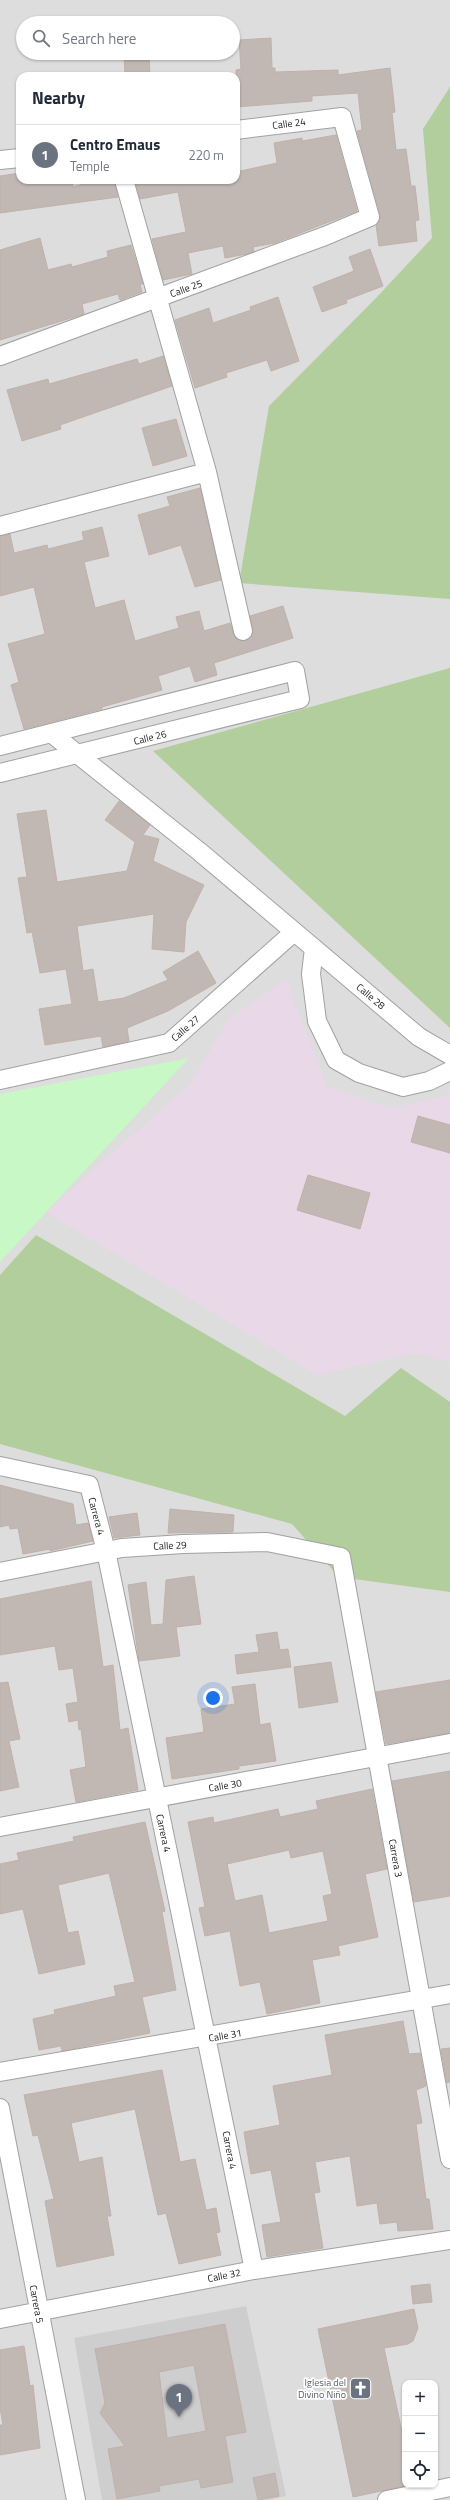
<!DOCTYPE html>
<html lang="en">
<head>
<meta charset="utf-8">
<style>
  body { margin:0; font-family:"Titillium Web",sans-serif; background:#f6f6f7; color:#1f2937 }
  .controls { position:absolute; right:12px; bottom:12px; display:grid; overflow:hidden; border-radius:8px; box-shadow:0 1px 3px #0004 }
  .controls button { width:36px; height:36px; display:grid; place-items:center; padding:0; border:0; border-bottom:1px solid #e0e1e3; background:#fff; color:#1f2937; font:20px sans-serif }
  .you { position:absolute; left:213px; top:1698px; width:14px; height:14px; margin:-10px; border:3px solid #fff; border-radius:50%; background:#1a73e8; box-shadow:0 0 0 6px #1a73e833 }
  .badge { display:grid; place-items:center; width:26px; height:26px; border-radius:50%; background:#2563eb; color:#fff; font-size:13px; font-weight:700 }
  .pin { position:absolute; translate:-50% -33px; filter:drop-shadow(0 1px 2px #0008) }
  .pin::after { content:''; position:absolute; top:21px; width:14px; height:12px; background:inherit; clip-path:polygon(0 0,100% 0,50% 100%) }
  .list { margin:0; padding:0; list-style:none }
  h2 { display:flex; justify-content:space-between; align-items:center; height:52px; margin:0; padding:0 16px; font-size:17px }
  h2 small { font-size:13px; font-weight:400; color:#747a83 }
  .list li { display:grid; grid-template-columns:26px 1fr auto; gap:12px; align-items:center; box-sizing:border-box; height:60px; padding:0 16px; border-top:1px solid #e0e1e3 }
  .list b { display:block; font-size:15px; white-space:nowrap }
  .list p { margin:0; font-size:13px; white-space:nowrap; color:#747a83 }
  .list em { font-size:13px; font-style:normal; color:#747a83 }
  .icon { flex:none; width:22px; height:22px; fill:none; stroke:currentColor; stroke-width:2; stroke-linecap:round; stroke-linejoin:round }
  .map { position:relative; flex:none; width:450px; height:2500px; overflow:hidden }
  .search { position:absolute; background:#fff; box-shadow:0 1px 3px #0004; left:16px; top:16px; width:224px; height:44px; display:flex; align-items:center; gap:10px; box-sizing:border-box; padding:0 14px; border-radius:22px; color:#747a83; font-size:15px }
  .panel { position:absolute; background:#fff; box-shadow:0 1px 3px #0004; left:16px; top:72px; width:224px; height:112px; border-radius:12px }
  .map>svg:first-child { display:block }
  .residential { fill:#dedddd; fill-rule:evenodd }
  .industrial { fill:#e9d8e8 }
  .religious { fill:#cecece }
  .forest { fill:#b1ce9c }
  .park { fill:#c7f8c5 }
  .building { fill:#c1b7b3; stroke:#c1b1a9; fill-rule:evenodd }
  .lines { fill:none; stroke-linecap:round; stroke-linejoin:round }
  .street-casing { stroke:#a1a1a1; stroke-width:20 }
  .street { stroke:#fff; stroke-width:18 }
  .labels { text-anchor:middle; stroke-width:3.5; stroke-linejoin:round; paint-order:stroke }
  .street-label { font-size:10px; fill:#202020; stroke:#fff }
  .worship-label { font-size:10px; fill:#5b616d; stroke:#fff; text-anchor:end }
</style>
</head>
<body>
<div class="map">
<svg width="450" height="2500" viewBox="0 0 450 2500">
  <rect width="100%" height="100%" fill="#f0ece6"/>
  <!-- residential -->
  <path class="residential" d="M0,0H450V2500H0ZM23,23H233V53H23ZM20,76H236V180H20ZM405,2383H435V2485H405Z"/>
  <!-- industrial -->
  <path class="industrial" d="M286,980L327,1087L391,1108L450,1095V1362L416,1353L317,1375L46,1212L190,1084L230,1017Z"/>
  <!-- religious -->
  <path class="religious" d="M246,2306L286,2496L268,2500H102L74,2338Z"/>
  <!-- forest -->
  <path class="forest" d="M450,87V599L239,583L269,406L377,297L432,238L423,129Z
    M450,668V1028L153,751Z
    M36,1235L345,1416L401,1368L450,1402V1592L339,1577L292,1524L0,1444V1275Z"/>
  <!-- park -->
  <path class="park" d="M189,1058L0,1262V1094Z"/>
  <!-- building -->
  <path class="building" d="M271,38L272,68H275V72L338,70V75L390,68L395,112L392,113L396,150L406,149L411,186H415L419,220L415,221L417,241L379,246L376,225L380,220V214L357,131L362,130L358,93L312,96V101L236,107V70L241,69L239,40Z
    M124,53H149L150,76H125Z
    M336,135L357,211L275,243L253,247L254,251L247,254L225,258L223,246L188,253L192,274L163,280L152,239L186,232L178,192L140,199L135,180H236V172L277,163L274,143L302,138V141Z
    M20,173V180H72L73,187L98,180H114L118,197L0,213V176Z
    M40,238L48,270L71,264L72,267L108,257L107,251L131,245L143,284H140L142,292L120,300L118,294L82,304L84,314L0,340V250Z
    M370,249L383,286L346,300L347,303L322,312L313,287L354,271L349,257Z
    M278,297L299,361L271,371L267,360L226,373L227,377L195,388L175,320L209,308L213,323L251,310L250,307Z
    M163,356L172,386L60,425L61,429L22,441L7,390L48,379L49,384L137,359L139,364Z
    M176,419L187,456L153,466L142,428Z
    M200,488L221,580L195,587L181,545L149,555L138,515L170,506L167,497Z
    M102,527L109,556L84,562L95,608L124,600L135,641L179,628L176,617L199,611L204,631L230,623L235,638L246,641L253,634L250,616L283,606L293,638L214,663L217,675L195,682L190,666L158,676L162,690L102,707V709L24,729L11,685L19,682L8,644L45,634L34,587L0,596V536L10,534L14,553L47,545L48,549L84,540L82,532Z
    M119,801L150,825L143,835L159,839L153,861L204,885L186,922L184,952L152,949L154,914L77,926L83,971L93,969L98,1002L124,998L168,980L163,972L198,951L216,983L168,1011L127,1028L129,1041L103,1047L101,1036L45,1045L39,1009L72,1004L66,969L40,973L32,932L27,933L18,878L27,877L17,814L46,810L57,882L127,871L135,842L105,820Z
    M418,1116L450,1125V1153L411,1142Z
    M308,1175L370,1193L360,1229L297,1210Z
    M0,1485L73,1504L76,1525L88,1523L93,1541L50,1551V1549L23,1554L18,1528L10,1529L9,1525L0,1527Z
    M170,1509L234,1515L233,1532L168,1533Z
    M137,1513L140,1535L114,1538L109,1517Z
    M194,1576L201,1624L176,1627L180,1656L139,1661L128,1585L146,1582L151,1625L163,1624L166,1580Z
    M91,1581L103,1667L113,1665L120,1730L128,1728L138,1790L76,1802L70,1770L86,1767L81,1729L79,1730L78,1720L69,1722L66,1704L78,1702L73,1668L59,1670L55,1646L0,1655V1599Z
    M277,1632L280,1650L288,1649L291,1667L237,1674L235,1655L259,1652L256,1635Z
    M331,1662L338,1702L299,1708L294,1667Z
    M450,1680V1733L386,1744L376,1692Z
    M8,1682L20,1739L9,1741L19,1787L0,1791V1683Z
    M255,1684L260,1725L270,1723L276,1761L239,1766V1769L172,1779L166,1738L204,1732L201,1709L235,1704L232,1687Z
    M450,1771V1896L414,1902L392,1781Z
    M372,1789L387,1869L365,1874L378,1937L338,1946L340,1955L312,1960L320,2003L267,2014L260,1982L240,1986L230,1931L205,1936L199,1908L205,1907L188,1822L213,1817L214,1823L278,1809L280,1817L318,1809L316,1801ZM289,1850L291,1858L323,1851L332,1894L323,1896L328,1921L269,1933L262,1895L235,1901L227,1864Z
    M145,1822L165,1911L162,1912L176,1990L142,1997L150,2033L62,2051L61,2046L39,2050L33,2019L55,2014L54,2010L116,1996L114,1986L135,1982L109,1873L58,1885L68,1933L78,1931L85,1964L39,1974L23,1909L0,1914V1864L19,1860L17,1853L74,1841L73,1837Z
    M403,2021L409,2054L420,2053L426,2086L416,2090L422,2123L416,2124L426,2199H429L433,2229L398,2231L397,2222L380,2224L377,2203L357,2206L350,2156L315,2162L320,2192L314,2193L323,2248L267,2257L262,2225L281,2222L271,2170L251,2174L244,2132L280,2125L273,2086L332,2075L325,2035Z
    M450,2048V2082L447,2083L441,2049Z
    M162,2070L180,2162L195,2159L206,2210L216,2208L220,2232L216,2233L221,2255L179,2264L166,2213L158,2215L135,2109L71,2123L79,2162L102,2157L111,2216H107L114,2255L57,2267L45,2201L54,2199L38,2135L33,2136L24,2095Z
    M430,2284L432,2302L413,2304L411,2286Z
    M414,2309L418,2328L413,2341L408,2344L384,2348L405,2446V2486L353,2497L318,2329Z
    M225,2324L246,2432L225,2436L233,2482L201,2488L199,2479L159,2486L160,2491L117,2499L108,2449L125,2446L100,2413L105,2403L95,2349ZM194,2365L206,2431L167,2438L159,2372Z
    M24,2346L30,2386L33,2385L40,2448L0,2455V2425H3L0,2408V2350Z
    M275,2473L279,2496L258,2500L253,2478Z"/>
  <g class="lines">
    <defs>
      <path id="street" d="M0,160L20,158
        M124,180L207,472L243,631
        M0,356L325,236L370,217L342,117L236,130
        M0,526L207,472
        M51,733L200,852L419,1037L450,1055
        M0,746L295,671L300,699L0,773
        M314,948L311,974L317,1021L336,1060L359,1073L403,1087L429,1081L450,1071
        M0,1080L169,1043L294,932
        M0,1466L89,1485L106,1551L254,2270
        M0,1572L122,1548L183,1544L267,1542L341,1557L450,2159
        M0,1827L450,1743
        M0,2072L450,1994
        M0,2108L76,2500
        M0,2319L254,2270L450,2240
        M387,2500L450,2487"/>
    </defs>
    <!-- street casing -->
    <use href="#street" class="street-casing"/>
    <!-- street -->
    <use href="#street" class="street"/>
  </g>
  <!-- icons -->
  <defs>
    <symbol id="church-square" viewBox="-11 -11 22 22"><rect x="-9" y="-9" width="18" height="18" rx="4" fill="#6b7280" stroke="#fff"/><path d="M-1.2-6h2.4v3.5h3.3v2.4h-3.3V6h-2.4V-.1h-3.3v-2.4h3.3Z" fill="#fff"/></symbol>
  </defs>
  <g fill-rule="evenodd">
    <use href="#church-square" x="348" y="2376" width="25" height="25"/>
  </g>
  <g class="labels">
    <!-- street labels -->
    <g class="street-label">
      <text transform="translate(289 123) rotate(-7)" y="4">Calle 24</text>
      <text transform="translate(186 288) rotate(-20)" y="4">Calle 25</text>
      <text transform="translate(150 737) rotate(-14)" y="4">Calle 26</text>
      <text transform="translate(371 996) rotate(40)" y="4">Calle 28</text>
      <text transform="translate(185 1028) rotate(-41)" y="4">Calle 27</text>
      <text transform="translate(97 1516) rotate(75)" y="4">Carrera 4</text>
      <text transform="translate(170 1545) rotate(-3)" y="4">Calle 29</text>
      <text transform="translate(225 1785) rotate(-10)" y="4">Calle 30</text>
      <text transform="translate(164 1833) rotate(78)" y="4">Carrera 4</text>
      <text transform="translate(396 1858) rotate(80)" y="4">Carrera 3</text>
      <text transform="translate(225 2035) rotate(-10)" y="4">Calle 31</text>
      <text transform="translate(230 2150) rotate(79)" y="4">Carrera 4</text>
      <text transform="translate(224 2275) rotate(-11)" y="4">Calle 32</text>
      <text transform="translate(37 2304) rotate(79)" y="4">Carrera 5</text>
    </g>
    <!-- worship labels -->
    <g class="worship-label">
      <text x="346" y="2386">Iglesia del<tspan x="346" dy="12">Divino Niño</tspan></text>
    </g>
  </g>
</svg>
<div class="controls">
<button>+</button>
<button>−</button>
<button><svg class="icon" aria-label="locate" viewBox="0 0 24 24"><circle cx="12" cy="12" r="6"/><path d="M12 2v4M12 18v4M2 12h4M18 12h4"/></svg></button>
</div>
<div class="you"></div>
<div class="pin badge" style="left:179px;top:2417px;background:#6b7280">1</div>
<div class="search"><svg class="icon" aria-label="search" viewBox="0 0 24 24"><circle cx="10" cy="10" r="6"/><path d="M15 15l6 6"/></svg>Search here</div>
<section class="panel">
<h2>Nearby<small></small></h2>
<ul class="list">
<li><span class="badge" style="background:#6b7280">1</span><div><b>Centro Emaus</b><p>Temple</p></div><em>220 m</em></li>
</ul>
</section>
</div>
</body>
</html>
